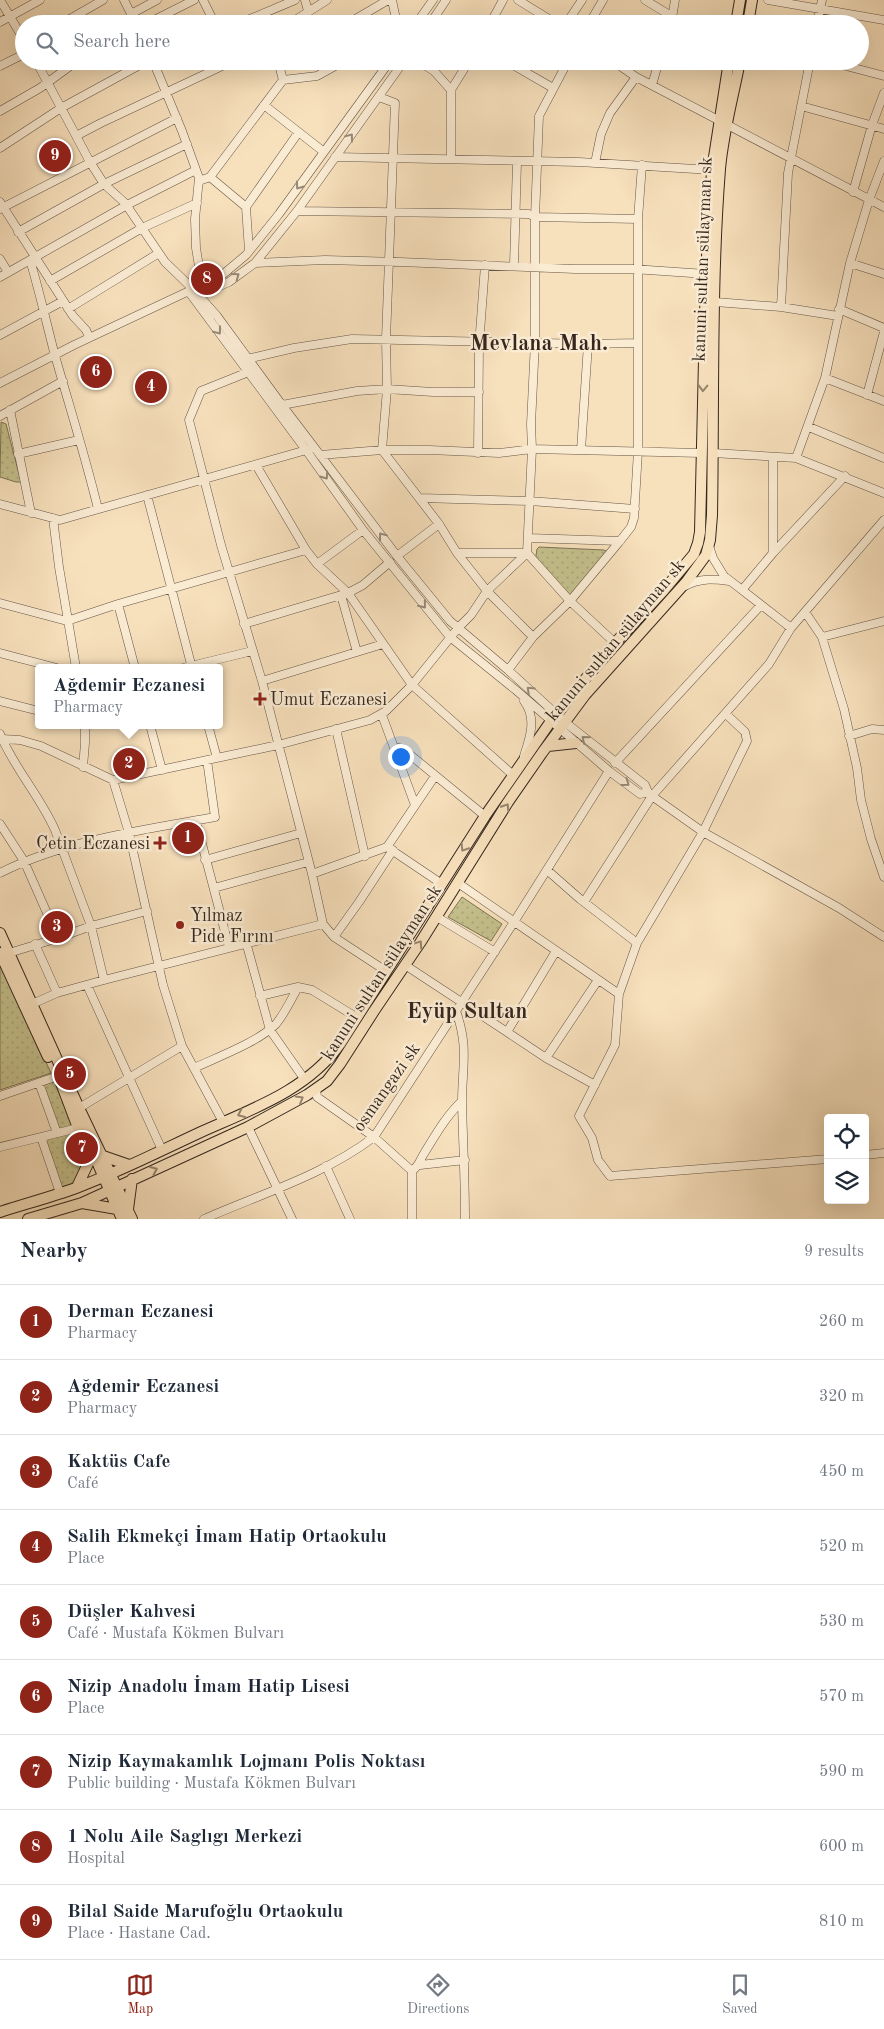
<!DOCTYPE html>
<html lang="en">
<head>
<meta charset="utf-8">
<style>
  body { margin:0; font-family:"Old Standard TT",serif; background:#f2f2f3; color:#1f2937 }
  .controls { position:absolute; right:15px; bottom:15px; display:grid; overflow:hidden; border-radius:5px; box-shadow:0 5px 20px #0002 }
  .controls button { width:45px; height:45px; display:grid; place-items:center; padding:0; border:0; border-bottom:1px solid #e0e1e3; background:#fff; color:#1f2937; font:25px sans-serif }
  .you { position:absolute; left:400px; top:756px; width:18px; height:18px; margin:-12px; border:4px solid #fff; border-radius:50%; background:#1a73e8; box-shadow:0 0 0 8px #1a73e833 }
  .badge { display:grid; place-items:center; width:32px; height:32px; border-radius:50%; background:#8f2418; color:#fff; font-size:16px; font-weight:700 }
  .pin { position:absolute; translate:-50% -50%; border:2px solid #fff; box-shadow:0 1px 5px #0006 }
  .popup { position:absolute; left:35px; top:664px; width:188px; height:65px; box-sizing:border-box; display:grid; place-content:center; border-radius:5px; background:#fff; filter:drop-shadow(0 1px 4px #0005); font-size:16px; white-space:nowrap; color:#747a83 }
  .popup b { font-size:19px; color:#1f2937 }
  .popup::after { content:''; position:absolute; left:50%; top:100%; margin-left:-10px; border:10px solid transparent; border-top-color:#fff }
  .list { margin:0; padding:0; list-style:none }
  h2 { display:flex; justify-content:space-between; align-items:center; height:65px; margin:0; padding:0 20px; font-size:21px }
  h2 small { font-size:16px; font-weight:400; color:#747a83 }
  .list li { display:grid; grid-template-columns:32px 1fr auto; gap:15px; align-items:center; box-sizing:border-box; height:75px; padding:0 20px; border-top:1px solid #e0e1e3 }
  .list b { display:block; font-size:19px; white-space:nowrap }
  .list p { margin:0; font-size:16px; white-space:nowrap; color:#747a83 }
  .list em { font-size:16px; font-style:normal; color:#747a83 }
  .icon { flex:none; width:28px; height:28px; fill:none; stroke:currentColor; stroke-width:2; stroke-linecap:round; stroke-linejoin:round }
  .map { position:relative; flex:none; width:884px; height:1219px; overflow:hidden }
  .search { position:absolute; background:#fff; box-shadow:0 5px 20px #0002; left:15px; right:15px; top:15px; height:55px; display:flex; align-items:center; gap:12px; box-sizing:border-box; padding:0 18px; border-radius:28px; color:#747a83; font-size:19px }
  .sheet { height:740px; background:#fff }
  nav { display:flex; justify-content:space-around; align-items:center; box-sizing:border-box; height:70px; border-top:1px solid #e0e1e3; background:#fff; font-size:14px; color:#747a83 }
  nav a { display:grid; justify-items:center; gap:2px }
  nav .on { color:#8f2418 }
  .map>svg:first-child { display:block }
  .park { fill:url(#park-dots); stroke:#7c7455 }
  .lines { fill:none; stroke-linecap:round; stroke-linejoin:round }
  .minor-casing { stroke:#665546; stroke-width:9 }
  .major-casing { stroke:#35271e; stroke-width:12 }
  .minor { stroke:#faebd3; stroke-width:8 }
  .major { stroke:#f7e0bc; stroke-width:10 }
  .oneway { stroke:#988978 }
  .oneway2 { stroke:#96846d }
  .poi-dot { fill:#8f2418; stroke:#faebd3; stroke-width:2 }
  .labels { text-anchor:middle; stroke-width:5; stroke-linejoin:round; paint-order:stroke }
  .street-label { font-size:18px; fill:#35271e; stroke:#faebd3 }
  .poi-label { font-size:18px; fill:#35271e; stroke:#faebd3; text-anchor:start }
  .district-label { font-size:22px; font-weight:bold; fill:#35271e; stroke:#faebd3 }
</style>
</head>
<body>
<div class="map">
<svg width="884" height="1219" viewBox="0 0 884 1219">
  <defs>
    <pattern id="park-dots" width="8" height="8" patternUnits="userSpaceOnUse" patternTransform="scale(1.25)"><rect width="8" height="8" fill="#c4c08c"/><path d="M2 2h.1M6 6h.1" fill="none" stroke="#a9a578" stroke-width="1.8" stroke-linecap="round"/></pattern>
  </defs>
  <rect width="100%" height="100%" fill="#f7e0bc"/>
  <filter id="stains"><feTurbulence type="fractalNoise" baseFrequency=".004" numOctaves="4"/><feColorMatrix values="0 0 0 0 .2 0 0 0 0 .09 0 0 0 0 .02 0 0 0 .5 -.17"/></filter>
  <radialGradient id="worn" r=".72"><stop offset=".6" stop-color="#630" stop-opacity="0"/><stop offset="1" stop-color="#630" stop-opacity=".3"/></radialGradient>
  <!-- park -->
  <path class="park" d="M1,422L6,424L21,482H16L0,477Z
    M539,547L604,550L608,552L571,597L535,562L537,549Z
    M462,897L502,924L491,941L448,917Z
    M0,963L51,1073L0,1090Z
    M58,1076L91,1148L77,1187L60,1193L41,1137L57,1133L39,1083Z"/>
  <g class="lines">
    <defs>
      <path id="minor" d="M0,0L24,40
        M124,0L136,24
        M203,0L215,24
        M305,0L308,11
        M392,0L397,24
        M518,0L557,24
        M645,0L673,17
        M768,0L884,20
        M265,13L268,24
        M131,14L157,0
        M0,22L40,0
        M61,24L103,0
        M146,24L194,0
        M238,24L295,0
        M289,24L327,0
        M347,24L388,0
        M416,24L433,0
        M430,24L446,0
        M490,24L503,0
        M566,24L582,0
        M589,24L603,0
        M671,24L675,0
        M817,24L822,0
        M36,61L90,162L104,184L125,203L165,262L194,290L217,316L282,405L397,556L450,621L508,670L566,723L645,785L648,792L652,796L703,832L839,908L884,937
        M153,61L182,131L199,178L195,219L196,248L202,285
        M278,61L283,80
        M418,61L434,71L451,90
        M506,61L553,88
        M613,61L636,77L884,207
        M827,61L884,76
        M0,66L24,54
        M652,85L659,61
        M379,97L395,103L386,339L387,389L382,450L419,498L530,501L635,509
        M264,105L324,152
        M801,106L884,129
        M0,111L40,88L77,61
        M76,136L101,123L233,61
        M0,148L61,108L147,61
        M335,157L579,162L712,170
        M451,159V90L469,61
        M595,163L601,134L610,113L636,77
        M210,177L246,207L249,251
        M199,181L210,177L283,80L317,76L344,61
        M853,192L872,125L884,93
        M0,202L73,316L86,330L89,337
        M246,207L298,133
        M0,209L177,118
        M297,211L529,214L535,217L638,219
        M18,232L104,184L187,144
        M0,259L8,272
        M30,260C39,290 46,321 54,352C69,405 85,455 98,509
        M255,263L325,260L400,262L575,269H633L706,274
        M850,263L884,274
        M514,265L517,162
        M0,277L127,205L196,170
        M50,281L142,228L197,203
        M189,292L306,450L363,530L450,637L517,691L609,771L640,794L648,792
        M195,297L229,282L255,263L297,211L404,61
        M715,302L781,307L838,316
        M781,307L788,173L810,61
        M68,309L159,253
        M839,309L884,328
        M0,335L63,301
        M247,359L294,348L352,339L588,344L637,343
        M251,371L201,391L189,420L221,545L262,681L312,874L323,924
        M825,378L884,401
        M0,383L74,345L221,276L246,255L279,214L390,61
        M867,395L884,332
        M282,405L357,391L387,389L433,392H479
        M10,410L31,513
        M0,416L63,381
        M809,427L884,458
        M581,450L588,344
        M478,453L479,346L485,265
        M713,453L796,458L884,493
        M18,454L79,440
        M320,455L382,450H429L499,453L532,449L701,453
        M773,458V553L845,476
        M796,458L825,378L850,263L869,200L884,161
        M256,465L306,550L317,564L348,593L412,685L513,775
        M147,495L192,668
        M419,498L439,524L457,553H527L570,601L615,643
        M0,504L60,520L310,449
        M53,518L59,567L76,668
        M528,538L620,541
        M709,546L713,558L724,576L791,628
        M457,553L487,591L533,637
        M397,556L439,524
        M317,564L363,530
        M685,586C700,578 712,579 729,581
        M742,590L773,553
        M341,595L357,652
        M0,603L67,621L118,604L306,550
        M118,604L135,668
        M805,612L822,637L884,621
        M244,624L348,593L363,585L390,562
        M822,637L844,709L857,768L861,800L871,839L884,877
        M0,653L57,668
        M183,668L252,651
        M508,670L533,637L570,601L620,541L631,527L634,518L638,451V219L642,165
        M262,681L383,644
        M0,701L39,711
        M726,714L745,732L747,741L703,832L637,943L619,994L615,1045L579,1116L592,1138L598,1160L610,1176L828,1159
        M382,715L415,805
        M150,725L162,770
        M208,725L217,758
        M336,729L365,856
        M0,734C14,768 40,796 55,830L91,926L104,980
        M849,736L872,729L884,730
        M2,739L20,740L41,746L113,780L278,745L370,720L386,711L412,685L458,628L471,615L487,591L527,553L532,449L531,424L535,342V217L539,116L568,61
        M394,747L403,749L485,816
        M524,756C530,738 537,718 524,701
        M615,763L761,605
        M83,767L85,743V725
        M113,780L129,833L163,985L182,1046L223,1122
        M196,821L229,947
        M0,824L24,861L58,938
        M387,847L435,776
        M205,860L301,833
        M547,870L580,899L637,943
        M0,873C66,840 143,830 215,817L207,760
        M312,874L387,847L442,884
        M458,883L619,994
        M214,888L308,862
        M584,902L652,796L769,664L791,628L884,520
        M437,917L495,952
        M334,937L359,902L393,850
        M246,942L270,1030L305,1080
        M35,944L57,993
        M9,953L58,938L91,926L147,911
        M405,965L507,1032L556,951
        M87,985L162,1150
        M260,996L298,987
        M32,1004L57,993L104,980L323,924L334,937L386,971
        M456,1011C469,1048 462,1066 462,1103C463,1141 465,1180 465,1219
        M507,1032L546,1058L595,1085
        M546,1058L598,980
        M194,1068C218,1057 258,1042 276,1024C285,1013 291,1000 298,987L312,990L356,1017
        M39,1083L57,1133
        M316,1089L317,1097L374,1137L412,1171V1219
        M0,1096L58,1076
        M79,1108L182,1046
        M248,1127L292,1219
        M41,1137L60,1193
        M0,1147L78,1128
        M865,1155L884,1153
        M420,1165L465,1160
        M326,1166L350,1219
        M412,1171C420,1165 420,1159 425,1152C436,1134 447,1115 462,1101
        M204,1219C261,1194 324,1175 374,1137L514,922L609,771"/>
      <path id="major" d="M736,24L740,0
        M748,24L752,0
        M548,746L576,743
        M0,933L79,1108L132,1219
        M0,953L48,1057
        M61,1083L78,1128L91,1148L122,1219
        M103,1156L129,1165
        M77,1187L93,1153
        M82,1203L117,1209
        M128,1209L132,1179
        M0,1212C25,1204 51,1197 76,1188C119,1172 160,1151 201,1132C250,1110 308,1090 340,1044L485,816L551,721L615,643L664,590L694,554L698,543L700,532L706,274L712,170L729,61
        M28,1219L82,1203L248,1127L307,1095L327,1081L340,1064L374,1011L420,943L508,802L542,753L585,695L687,581L706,555L710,540L712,515C714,400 711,284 720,169C723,133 733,97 740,61"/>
    </defs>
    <!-- minor casing -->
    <use href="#minor" class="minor-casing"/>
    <!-- major casing -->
    <use href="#major" class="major-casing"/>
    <!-- minor -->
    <use href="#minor" class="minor"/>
    <!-- major -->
    <use href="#major" class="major"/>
  </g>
  <!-- one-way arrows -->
  <defs><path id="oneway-chevron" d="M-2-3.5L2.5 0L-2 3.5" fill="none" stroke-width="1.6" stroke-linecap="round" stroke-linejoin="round" transform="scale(1.25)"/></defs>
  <g class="oneway">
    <use href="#oneway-chevron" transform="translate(350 137) rotate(-53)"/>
    <use href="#oneway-chevron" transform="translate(299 186) rotate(126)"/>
    <use href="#oneway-chevron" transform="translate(236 276) rotate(-36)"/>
    <use href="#oneway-chevron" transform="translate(218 331) rotate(53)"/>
    <use href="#oneway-chevron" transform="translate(325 476) rotate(55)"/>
    <use href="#oneway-chevron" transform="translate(382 536) rotate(-127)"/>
    <use href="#oneway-chevron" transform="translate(423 605) rotate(51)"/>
    <use href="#oneway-chevron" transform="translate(530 690) rotate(-137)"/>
    <use href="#oneway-chevron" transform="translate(585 739) rotate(-141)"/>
    <use href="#oneway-chevron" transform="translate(626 783) rotate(36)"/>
  </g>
  <g class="oneway2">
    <use href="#oneway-chevron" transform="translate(703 388) rotate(92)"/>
    <use href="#oneway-chevron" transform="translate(506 807) rotate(-58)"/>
    <use href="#oneway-chevron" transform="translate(464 848) rotate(122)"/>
    <use href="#oneway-chevron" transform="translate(419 944) rotate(-56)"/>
    <use href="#oneway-chevron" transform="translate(300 1099) rotate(-30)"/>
    <use href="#oneway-chevron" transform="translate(241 1114) rotate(155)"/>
    <use href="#oneway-chevron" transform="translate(154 1170) rotate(-24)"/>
  </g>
  <!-- markers -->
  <g class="poi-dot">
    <path d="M257.5 691.5h5v5h5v5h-5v5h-5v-5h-5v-5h5z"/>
    <path d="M157.5 835.5h5v5h5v5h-5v5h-5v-5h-5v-5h5z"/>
    <circle cx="180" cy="925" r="5"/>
  </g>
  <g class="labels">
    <!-- street labels -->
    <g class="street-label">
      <text transform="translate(702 259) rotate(-88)" y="6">kanuni sultan sülayman sk</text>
      <text transform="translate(615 640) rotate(-50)" y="6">kanuni sultan sülayman sk</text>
      <text transform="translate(381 972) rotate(-57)" y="6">kanuni sultan sülayman sk</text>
      <text transform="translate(386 1087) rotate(-55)" y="6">osmangazi sk</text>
    </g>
    <!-- poi labels -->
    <g class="poi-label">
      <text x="270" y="705">Umut Eczanesi</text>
      <text x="150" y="849" text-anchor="end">Çetin Eczanesi</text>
      <text x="190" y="921">Yılmaz<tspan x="190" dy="21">Pide Fırını</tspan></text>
    </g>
    <!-- district labels -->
    <g class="district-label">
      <text x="539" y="350">Mevlana Mah.</text>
      <text x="467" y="1018">Eyüp Sultan</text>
    </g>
  </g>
  <rect width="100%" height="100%" filter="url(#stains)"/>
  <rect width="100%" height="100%" fill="url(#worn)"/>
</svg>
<div class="controls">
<button><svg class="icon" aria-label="locate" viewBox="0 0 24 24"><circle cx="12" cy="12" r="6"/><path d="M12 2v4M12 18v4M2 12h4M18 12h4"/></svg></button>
<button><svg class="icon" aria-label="layers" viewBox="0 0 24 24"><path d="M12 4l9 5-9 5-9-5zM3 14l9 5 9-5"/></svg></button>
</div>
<div class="you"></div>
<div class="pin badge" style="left:188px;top:838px">1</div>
<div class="pin badge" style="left:129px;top:764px">2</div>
<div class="popup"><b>Ağdemir Eczanesi</b>Pharmacy</div>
<div class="pin badge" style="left:57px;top:927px">3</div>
<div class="pin badge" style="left:151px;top:387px">4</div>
<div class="pin badge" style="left:70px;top:1074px">5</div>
<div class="pin badge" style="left:96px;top:372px">6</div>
<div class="pin badge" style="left:82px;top:1148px">7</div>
<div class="pin badge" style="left:207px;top:279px">8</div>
<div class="pin badge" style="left:55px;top:156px">9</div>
<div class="search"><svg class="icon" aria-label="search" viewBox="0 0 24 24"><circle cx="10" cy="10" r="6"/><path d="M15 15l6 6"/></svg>Search here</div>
</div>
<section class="sheet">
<h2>Nearby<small>9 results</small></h2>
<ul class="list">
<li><span class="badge">1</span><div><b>Derman Eczanesi</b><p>Pharmacy</p></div><em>260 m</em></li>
<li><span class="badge">2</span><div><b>Ağdemir Eczanesi</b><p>Pharmacy</p></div><em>320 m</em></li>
<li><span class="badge">3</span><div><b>Kaktüs Cafe</b><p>Café</p></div><em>450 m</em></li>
<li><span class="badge">4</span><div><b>Salih Ekmekçi İmam Hatip Ortaokulu</b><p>Place</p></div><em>520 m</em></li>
<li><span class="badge">5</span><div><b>Düşler Kahvesi</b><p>Café · Mustafa Kökmen Bulvarı</p></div><em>530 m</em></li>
<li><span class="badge">6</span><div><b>Nizip Anadolu İmam Hatip Lisesi</b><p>Place</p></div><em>570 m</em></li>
<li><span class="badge">7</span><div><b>Nizip Kaymakamlık Lojmanı Polis Noktası</b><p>Public building · Mustafa Kökmen Bulvarı</p></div><em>590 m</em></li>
<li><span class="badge">8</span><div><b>1 Nolu Aile Saglıgı Merkezi</b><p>Hospital</p></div><em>600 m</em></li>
<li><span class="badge">9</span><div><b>Bilal Saide Marufoğlu Ortaokulu</b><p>Place · Hastane Cad.</p></div><em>810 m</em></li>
</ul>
</section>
<nav>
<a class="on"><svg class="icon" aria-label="map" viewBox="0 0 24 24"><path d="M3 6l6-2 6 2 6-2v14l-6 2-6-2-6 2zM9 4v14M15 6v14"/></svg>Map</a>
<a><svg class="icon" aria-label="directions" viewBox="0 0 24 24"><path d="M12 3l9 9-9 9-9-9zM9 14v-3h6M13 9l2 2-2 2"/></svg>Directions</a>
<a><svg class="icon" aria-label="saved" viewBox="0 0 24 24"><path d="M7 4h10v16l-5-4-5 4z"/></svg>Saved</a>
</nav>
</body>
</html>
